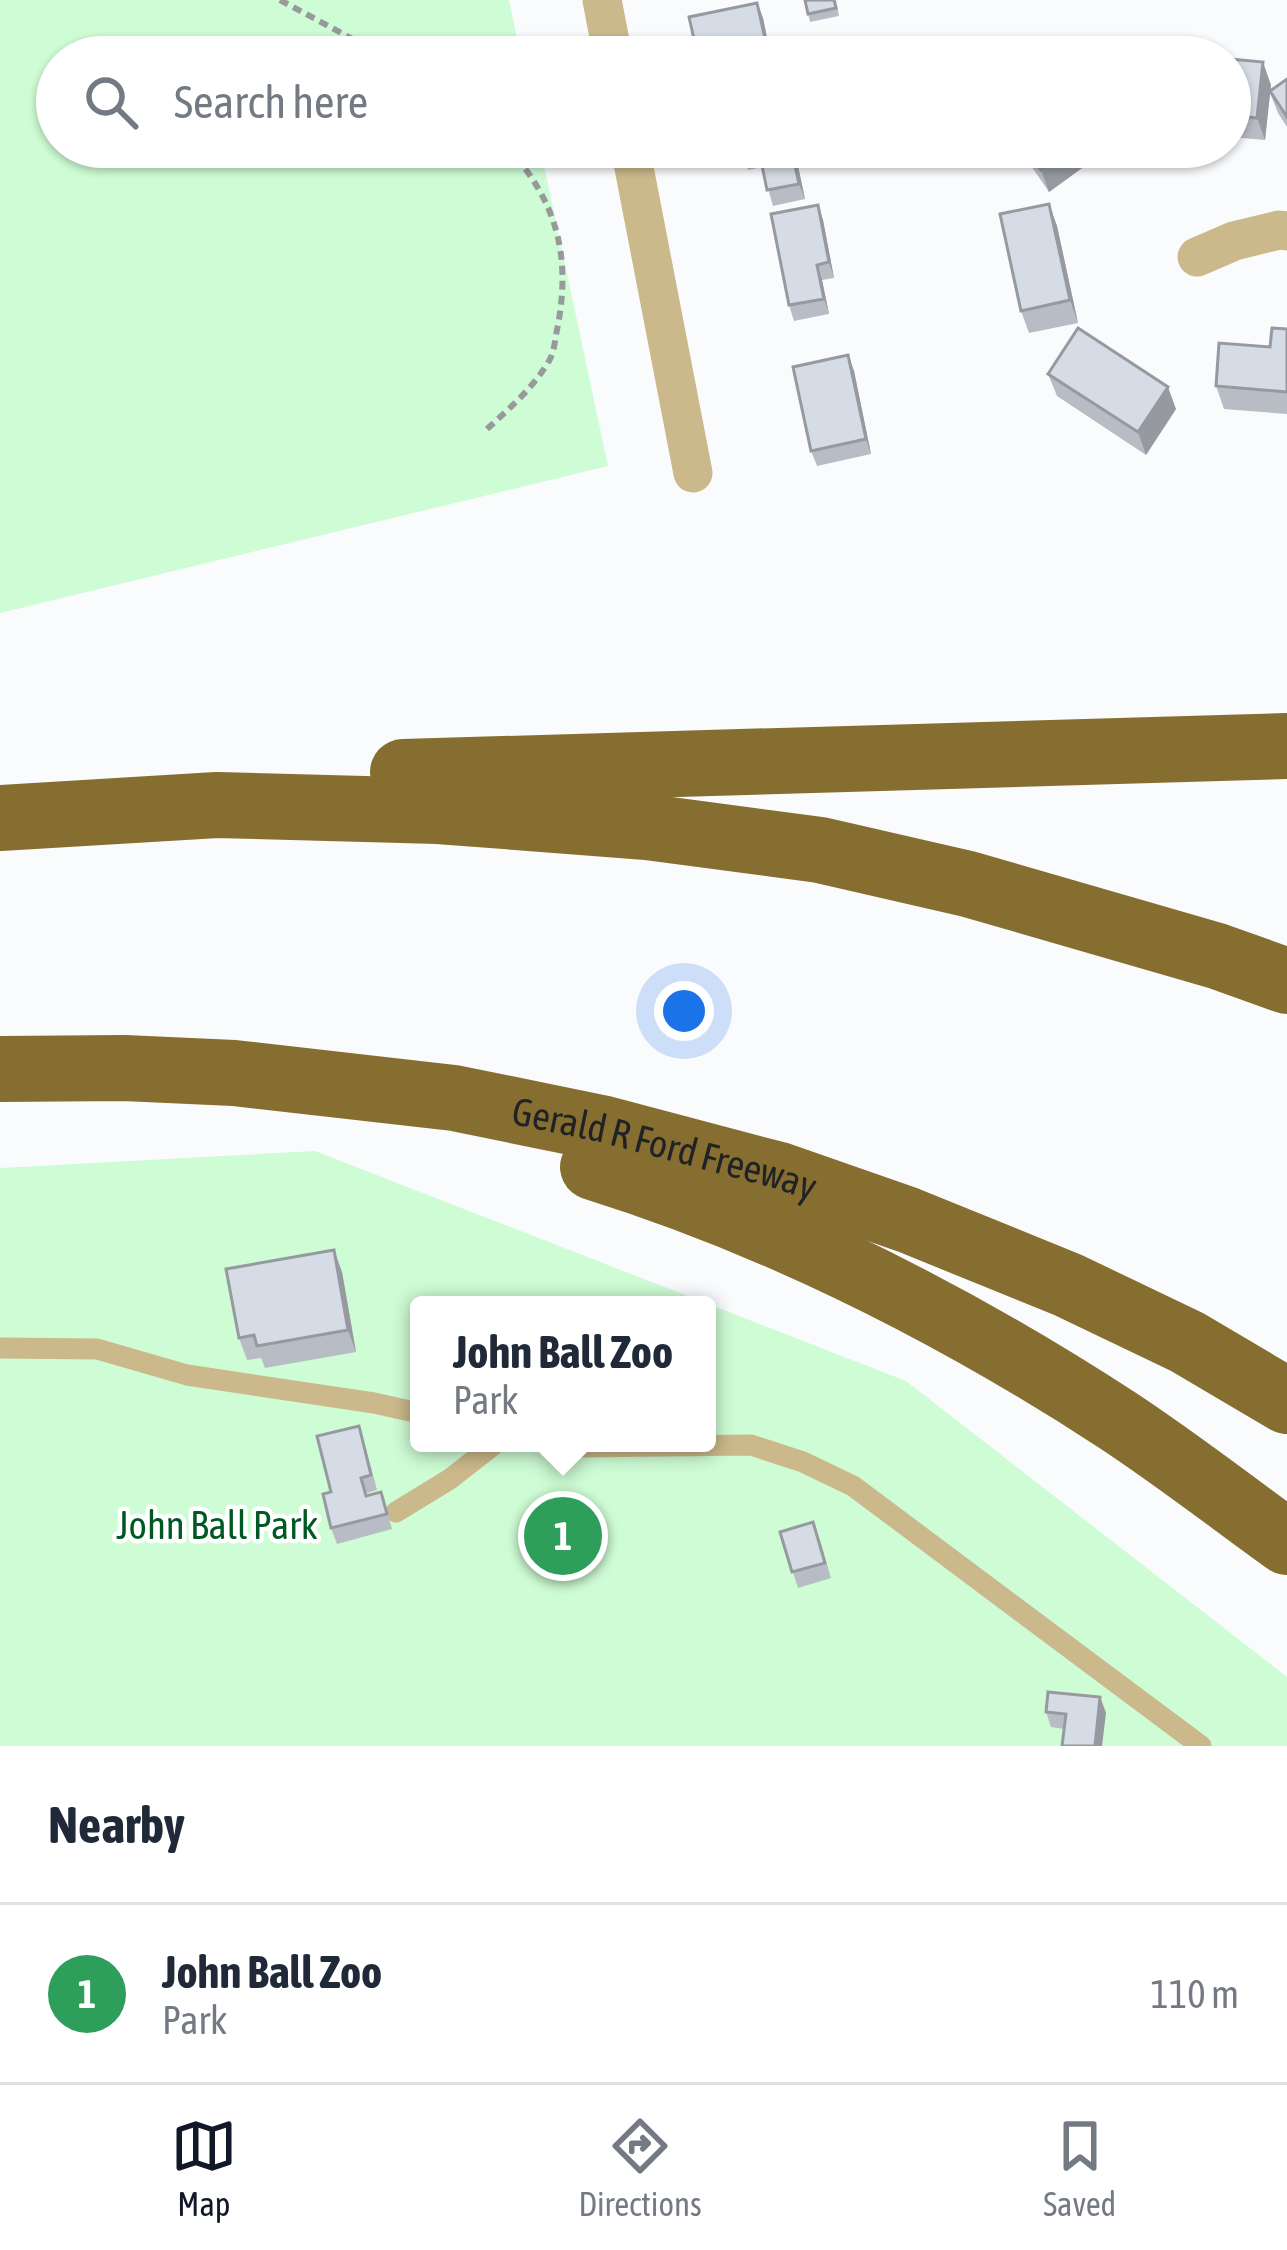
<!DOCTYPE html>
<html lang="en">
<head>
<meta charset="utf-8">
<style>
  body { margin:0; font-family:"Asap Condensed",sans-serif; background:#f6f6f7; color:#1f2937 }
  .you { position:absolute; left:684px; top:1011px; width:42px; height:42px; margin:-30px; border:9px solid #fff; border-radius:50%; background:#1a73e8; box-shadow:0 0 0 18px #1a73e833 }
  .badge { display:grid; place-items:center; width:78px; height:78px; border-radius:50%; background:#111827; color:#fff; font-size:39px; font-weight:700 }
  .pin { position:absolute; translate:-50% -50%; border:6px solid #fff; box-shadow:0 3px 12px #0006 }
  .popup { position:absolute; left:410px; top:1296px; width:306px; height:156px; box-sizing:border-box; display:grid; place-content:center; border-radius:12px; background:#fff; filter:drop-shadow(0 3px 9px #0005); font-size:39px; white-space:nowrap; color:#747a83 }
  .popup b { font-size:45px; color:#1f2937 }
  .popup::after { content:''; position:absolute; left:50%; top:100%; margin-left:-24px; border:24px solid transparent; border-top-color:#fff }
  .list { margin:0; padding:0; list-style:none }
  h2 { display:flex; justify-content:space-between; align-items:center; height:156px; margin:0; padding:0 48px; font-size:51px }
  h2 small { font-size:39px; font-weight:400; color:#747a83 }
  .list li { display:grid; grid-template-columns:78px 1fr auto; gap:36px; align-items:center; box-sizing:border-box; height:180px; padding:0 48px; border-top:3px solid #e0e1e3 }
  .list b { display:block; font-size:45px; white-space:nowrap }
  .list p { margin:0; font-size:39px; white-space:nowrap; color:#747a83 }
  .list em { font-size:39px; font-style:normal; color:#747a83 }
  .icon { flex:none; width:66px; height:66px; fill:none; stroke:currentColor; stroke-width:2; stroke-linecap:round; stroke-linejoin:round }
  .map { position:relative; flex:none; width:1287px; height:1746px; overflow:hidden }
  .search { position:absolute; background:#fff; box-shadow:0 3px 9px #0004; left:36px; right:36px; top:36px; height:132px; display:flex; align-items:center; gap:30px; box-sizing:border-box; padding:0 42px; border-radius:66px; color:#747a83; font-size:45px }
  .sheet { height:336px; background:#fff }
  nav { display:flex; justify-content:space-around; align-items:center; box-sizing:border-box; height:168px; border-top:3px solid #e0e1e3; background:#fff; font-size:33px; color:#747a83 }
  nav a { display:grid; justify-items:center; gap:6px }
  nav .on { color:#111827 }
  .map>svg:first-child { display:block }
  .green { fill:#cefcd4; fill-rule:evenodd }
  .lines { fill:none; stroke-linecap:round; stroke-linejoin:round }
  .path { stroke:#97999b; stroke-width:6; stroke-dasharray:9 6; stroke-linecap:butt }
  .lane { stroke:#cbb98b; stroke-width:21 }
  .street { stroke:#cbb98b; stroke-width:39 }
  .highway { stroke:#856e2f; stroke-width:66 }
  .wall { fill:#b8bdc5 }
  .shaded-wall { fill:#969aa0 }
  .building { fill:#d6dce5; stroke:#969aa0; stroke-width:3 }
  .labels { text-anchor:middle; stroke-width:9; stroke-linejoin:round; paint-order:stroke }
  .street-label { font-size:39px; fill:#202225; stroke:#fff }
  .park-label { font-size:39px; fill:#005822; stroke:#fff }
</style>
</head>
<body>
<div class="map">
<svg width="1287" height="1746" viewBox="0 0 1287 1746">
  <rect width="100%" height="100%" fill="#fafbfd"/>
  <!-- green -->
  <path class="green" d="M0,0H509L521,57H57V147H540L608,466L0,613Z
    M315,1151L906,1381L1287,1677V1746H0V1168ZM419,1305H707V1443H419Z"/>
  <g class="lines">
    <!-- path -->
    <path class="path" d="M280,0L386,57
      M487,429C510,408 533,388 549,361C555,351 555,337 558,325C571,254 556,200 507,147"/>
    <!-- lane -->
    <path class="lane" d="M0,1348L97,1349L187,1375L374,1403L419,1413
      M561,1443L581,1447L751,1445L803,1462L853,1486L1201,1746
      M396,1512L450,1479L496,1443"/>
    <!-- street -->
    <path class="street" d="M602,0L613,57
      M630,147L693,473
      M1197,257L1234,241L1279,230L1287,231"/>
    <!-- highway -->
    <g class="highway">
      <path d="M403,772L1287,746"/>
      <path d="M0,818L217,805L438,811L647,827L820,850L968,884L1217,956L1287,981"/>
      <path id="s1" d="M0,1069L124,1068L234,1073L454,1098L601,1128L779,1175L908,1220L1068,1285L1187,1342L1287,1401"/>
      <path d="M593,1167C779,1225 954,1314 1117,1420C1175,1458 1230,1501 1287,1542"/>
    </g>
  </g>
  <!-- wall -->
  <path class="wall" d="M805,0H836L839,16L810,22Z
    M757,3L763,18L771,57H698Z
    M1230,59L1271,85V90L1287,79V127L1278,113L1270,93L1265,140L1230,137Z
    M741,147H794L805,199L773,206L762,167L748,170Z
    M1022,147H1111L1049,192L1027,160Z
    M1049,204L1057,226L1078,323L1029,333L1021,311Z
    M818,205L823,220L834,278L822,280L829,314L794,321L789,305Z
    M1287,329V414L1224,409L1216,386L1270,347Z
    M848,355L854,371L871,454L817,466L811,451Z
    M1048,374L1176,409L1146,455L1057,396Z
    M342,1272L356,1352L265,1368L261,1358L247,1360L239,1338Z
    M364,1441L377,1490L367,1493V1495L386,1507L392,1529L337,1544L331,1528V1492Z
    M780,1532L819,1537L831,1578L798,1588Z
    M1100,1697L1106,1713L1064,1729L1051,1727L1046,1712Z"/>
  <!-- shaded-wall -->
  <path class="shaded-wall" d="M757,3L763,18L771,57L768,52Z
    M1263,62L1271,85L1265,140L1257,118Z
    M791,147H794L805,199L799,184Z
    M1072,147H1111L1049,192L1041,170Z
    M1049,204L1057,226L1078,323L1070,300Z
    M818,205L823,220L834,278L829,262Z
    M817,265L822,280L829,314L824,299Z
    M848,355L854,371L871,454L866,439Z
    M1168,387L1176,409L1146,455L1138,432Z
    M334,1250L342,1272L356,1352L348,1330Z
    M1100,1697L1106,1713L1102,1746H1095Z"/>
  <!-- building -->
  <path class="building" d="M805,0H834L836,8L808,14Z
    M757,3L768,52L742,57H698L689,17Z
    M1159,51L1213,57H1158Z
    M1230,59L1263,62L1257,118L1230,115Z
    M1287,79V117L1270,91Z
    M741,147H791L799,184L767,190L759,151L742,155Z
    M1025,147H1072L1041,170Z
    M1049,204L1070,300L1021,311L1000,214Z
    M818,205L829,262L817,265L824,299L789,305L771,214Z
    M1078,328L1168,387L1138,432L1048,374Z
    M1272,328L1287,329V392L1216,386L1219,343L1270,347Z
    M848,355L866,439L811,451L793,367Z
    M334,1250L348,1330L257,1346L254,1335L239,1338L226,1269Z
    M359,1426L371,1475L361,1478L366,1496L381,1492L387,1514L331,1528L323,1494L331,1492L317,1436Z
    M813,1522L825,1563L792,1572L780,1532Z
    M1048,1692L1100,1697L1095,1746H1062L1066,1714L1046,1712Z"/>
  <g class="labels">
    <!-- street labels -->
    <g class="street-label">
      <text dy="14" stroke="none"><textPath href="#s1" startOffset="672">Gerald R Ford Freeway</textPath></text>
    </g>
    <!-- park labels -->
    <g class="park-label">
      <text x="217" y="1539">John Ball Park</text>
    </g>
  </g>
</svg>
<div class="you"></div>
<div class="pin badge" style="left:563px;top:1536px;background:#2e9e5b">1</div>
<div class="popup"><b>John Ball Zoo</b>Park</div>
<div class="search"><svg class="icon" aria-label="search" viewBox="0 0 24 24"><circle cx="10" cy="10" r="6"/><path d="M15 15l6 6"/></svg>Search here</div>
</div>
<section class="sheet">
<h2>Nearby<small></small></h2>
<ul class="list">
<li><span class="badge" style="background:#2e9e5b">1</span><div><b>John Ball Zoo</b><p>Park</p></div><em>110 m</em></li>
</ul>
</section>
<nav>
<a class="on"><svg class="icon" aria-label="map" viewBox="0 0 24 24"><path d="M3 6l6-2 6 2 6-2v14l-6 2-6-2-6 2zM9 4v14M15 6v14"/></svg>Map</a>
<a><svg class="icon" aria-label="directions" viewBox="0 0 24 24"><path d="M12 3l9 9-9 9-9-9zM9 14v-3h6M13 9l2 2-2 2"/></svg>Directions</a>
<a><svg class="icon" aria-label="saved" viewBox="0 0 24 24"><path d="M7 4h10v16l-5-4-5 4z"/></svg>Saved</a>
</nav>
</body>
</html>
